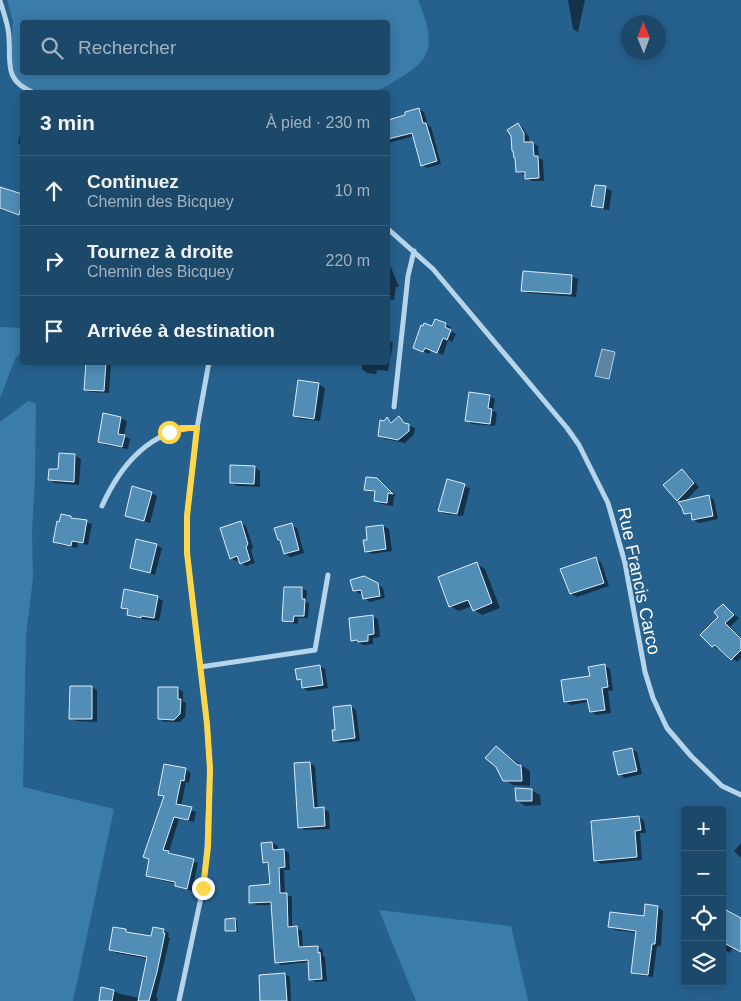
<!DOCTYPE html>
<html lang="fr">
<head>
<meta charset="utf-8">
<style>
  body { margin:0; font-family:Arial,sans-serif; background:#255070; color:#f1f3f6 }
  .controls { position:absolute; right:15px; bottom:15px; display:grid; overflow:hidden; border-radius:5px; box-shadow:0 2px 12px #0003 }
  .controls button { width:45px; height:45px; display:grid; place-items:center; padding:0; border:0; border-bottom:1px solid #3a617e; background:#1c496a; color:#f1f3f6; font:25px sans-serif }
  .compass { position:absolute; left:621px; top:15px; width:45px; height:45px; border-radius:50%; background:#1c496a; box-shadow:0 2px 12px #0003; rotate:359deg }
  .stop { position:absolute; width:15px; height:15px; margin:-11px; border:4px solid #ffd54a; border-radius:50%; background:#fff }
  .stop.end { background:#ffd54a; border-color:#fff; box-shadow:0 1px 5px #0008 }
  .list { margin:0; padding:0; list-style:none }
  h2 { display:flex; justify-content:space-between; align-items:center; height:65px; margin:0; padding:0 20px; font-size:21px }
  h2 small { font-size:16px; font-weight:400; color:#a0b2c1 }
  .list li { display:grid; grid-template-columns:32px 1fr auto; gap:15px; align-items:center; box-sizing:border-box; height:70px; padding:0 20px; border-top:1px solid #3a617e }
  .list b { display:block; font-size:19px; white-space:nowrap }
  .list p { margin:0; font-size:16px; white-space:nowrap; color:#a0b2c1 }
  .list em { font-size:16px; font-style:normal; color:#a0b2c1 }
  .icon { flex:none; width:28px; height:28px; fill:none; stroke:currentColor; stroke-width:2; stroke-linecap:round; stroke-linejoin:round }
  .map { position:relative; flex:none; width:741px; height:1001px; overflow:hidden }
  .search { position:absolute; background:#1c496a; box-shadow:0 2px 12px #0003; left:20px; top:20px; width:370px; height:55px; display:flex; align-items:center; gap:12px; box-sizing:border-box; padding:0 18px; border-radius:5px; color:#a0b2c1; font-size:19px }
  .panel { position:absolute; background:#1c496a; box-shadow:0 2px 12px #0003; left:20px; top:90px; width:370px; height:275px; border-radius:5px }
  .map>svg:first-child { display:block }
  .green { fill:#3a7caa; fill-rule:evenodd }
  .water { fill:#5d84a2; stroke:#aad1eb }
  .shadow { fill:#0007 }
  .building { fill:#528db6; stroke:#dbecf8 }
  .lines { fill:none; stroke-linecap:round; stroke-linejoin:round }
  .street { stroke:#b6d5eb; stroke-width:5 }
  .route { stroke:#ffd54a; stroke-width:6 }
  .labels { text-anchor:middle; stroke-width:4; stroke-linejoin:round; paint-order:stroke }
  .street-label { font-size:18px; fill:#fff; stroke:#26618e }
</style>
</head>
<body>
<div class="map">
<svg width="741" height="1001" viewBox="0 0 741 1001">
  <rect width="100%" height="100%" fill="#26618e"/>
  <!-- green -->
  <path class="green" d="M7,0H418C443,58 423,65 376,92H43L18,84L10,58L13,21ZM22,22H388V72H22Z
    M0,327L22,328V351L15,359L0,398Z
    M28,401L36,404L35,478L32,532L33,578L26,635L23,787L114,809L73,1001H0V422Z
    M379,910L511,926L528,1001H416Z"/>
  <!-- water -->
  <path class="water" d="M602,349L615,352L609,379L595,376Z"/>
  <!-- shadow -->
  <path class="shadow" d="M568,0H585L578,32L573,29Z
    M419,109L424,112L428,125L431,127L441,164L427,168L422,165L414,136L388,143V121L407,115Z
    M518,125L523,128L529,137V143H533L538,146L539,158L543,160L544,181H532L527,178L526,174H522L517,171Z
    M22,126V145L18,143Z
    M596,186L606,188L612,191L609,210L598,208L592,205Z
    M1,189L22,195V216L0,209Z
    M388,260L399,287H396L394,300L388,299Z
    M572,276L578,279L576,297L528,293L523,290Z
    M445,324L451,327L449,330L456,334L452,342L448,340L443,355L431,350L429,354L420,350L423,327H432Z
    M388,340L393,343L388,371L377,370L376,374L367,373L362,369V362H388Z
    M87,362H111L109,393L90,392L85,389Z
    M299,382L319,384L325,388L320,421L300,419L295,415Z
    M489,396L495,399L493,411L497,413L495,426L472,424L467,420Z
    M104,415L121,418L127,421L124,436L130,439L128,449L105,445L99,441Z
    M399,417L407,425L415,428L414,434L405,443L385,439L379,436L384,422L388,419L393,422Z
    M75,455L81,459L79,485L55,483L49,480Z
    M255,467L260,471V487L237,486L231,483Z
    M682,471L688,474L699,487L684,502L708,496L714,500L718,519L699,523L693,519V516L685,513L682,503L677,500Z
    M377,480L383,483L396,496H394L393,506L381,504L376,500V493L365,489Z
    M447,481L470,488L463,516L445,514L440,511Z
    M151,493L157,496L150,523L126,515Z
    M71,517L92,524L88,545L78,543L77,548L60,545L55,542Z
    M241,523L246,526L253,547L251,551L255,563L246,566L241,563L240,560L236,561L231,558Z
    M291,525L297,528L304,553L291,557L285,554L282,541L279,540Z
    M383,526L389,529L392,551L372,554L366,551L368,541Z
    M156,545L162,548L155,575L137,570L131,567Z
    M596,559L601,562L609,586L577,597L571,594Z
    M477,564L485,569L500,608L482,615L474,610L472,606L459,611L450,606Z
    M364,578L383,588L385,598L370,602L364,598L363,593L360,594L354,590Z
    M302,588L307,591L306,602L309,603L308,618H298V624L289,623L284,621Z
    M157,597L163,601L159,621L134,618L128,615L129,611L122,607Z
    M723,606L739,618L730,627L741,638V658L737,662L720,648L718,649L713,646Z
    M372,616L378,619L380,637L373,638V644L364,645L352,640Z
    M604,665L610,669L613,690L608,691L611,713L596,715L591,711L589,702L571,705L565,701Z
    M320,666L325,669L328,688L308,691L303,688L302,682L298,679Z
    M92,687L97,690V722L76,721L70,718Z
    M178,688L183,692V701L186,703L185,717L180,722H165L159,719Z
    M350,706L356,710L360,741L340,743L334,740L337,731Z
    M496,747L530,771V786L513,785L504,780Z
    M631,749L637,752L642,774L625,778L619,774Z
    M310,763L315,766L318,809H324L329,812L330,829L305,830L300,827Z
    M186,770L191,773L189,783L186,782L181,806L196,812L194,822L179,819L169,852L198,863L192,891L181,888L176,885V884L152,878L147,875L149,860L144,857L165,797L159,794Z
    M531,790L540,795L541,805L526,806L517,801Z
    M639,817L644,821L646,833H640L642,860L601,864L596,861Z
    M272,843L278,846V851L284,850L289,853L290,870H284L285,894L292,897V928H297L302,931L303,948L318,947L323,950V956L325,957L327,981L316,982L310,979L309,962L282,965L276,962L273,905H256L250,902L271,885L269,865L264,862L262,844Z
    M741,843V858L734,851Z
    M658,907L663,911L661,946H657L653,977L638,975L632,972L637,933L615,930L610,927L645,917Z
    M722,910L741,919V951L733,947L730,953L722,949Z
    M235,919L237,921L238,932L226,930Z
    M114,928L126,931L132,934L152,938L163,930L169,933L168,937L170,938L156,997L158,998L157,1001H100L102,989L114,991L120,994L140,998L148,959L116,953L110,950Z
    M285,974L290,977L291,1001H262Z"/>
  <!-- building -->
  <path class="building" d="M419,108L423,123H426L437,161L421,166L412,133L388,139V120L405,115V112Z
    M518,123L524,133V142H533L534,156H538L539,178L525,179V172H516L515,158H514L513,151H512L511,136L507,130Z
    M595,185L606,186L603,208L591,206Z
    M0,187L22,194V203L19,215L0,208Z
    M523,271L572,275L571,294L521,291Z
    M435,319L446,323L445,327L451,330L447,340L443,338L437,353L425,348L423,352L413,348L421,325L423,326L424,323L432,326Z
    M86,362H106L104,391L84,390Z
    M298,380L319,383L314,419L293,416Z
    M469,392L490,395L488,408L492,409L490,424L465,421Z
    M103,413L121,417L118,434L125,435L122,447L98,442Z
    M399,416L404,423L409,424V431L398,440L378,436L380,420L384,421L387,417L391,423Z
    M59,453L75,454L74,482L48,480L49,469H58Z
    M230,465L255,466L254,484L230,483Z
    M682,469L694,483L677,501L663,485Z
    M366,477L377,478L393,494L388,493L387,503L374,501L375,491L364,490Z
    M447,479L465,484L457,514L438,511Z
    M132,486L152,492L144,521L125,516Z
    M709,495L713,516L692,520L691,513L684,514L682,508L678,502Z
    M61,514L71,516V518L87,520L83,543L72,541L71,546L53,542L57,521L59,522Z
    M241,521L248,544L246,547L250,560L240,564L237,556L230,559L220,528Z
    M292,523L299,550L284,554L280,540H278L274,528Z
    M383,525L386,549L365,552L363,540H367L366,527Z
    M136,539L157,544L150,573L130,568Z
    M596,557L604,583L570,594L560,569Z
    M477,562L492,603L473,611L468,600L449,607L438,577Z
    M364,576L378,583L380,596L363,599L361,590L353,591L350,580Z
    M284,587H302V599H305L304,616H294L293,622L282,621Z
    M124,589L158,596L154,618L141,616V618L127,615L128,609L121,608Z
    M723,604L734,615L725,623L741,639V650L731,660L715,645L712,647L700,635L718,617L714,612Z
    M373,615L374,634L368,635V641L358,642L357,640L351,641L349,618Z
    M605,664L608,687L602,688L605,710L590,712L587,699L564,702L561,680L590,676L588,667Z
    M320,665L323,685L302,688L301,679L297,680L295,669Z
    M70,686H92V719H69Z
    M158,687H178V699H181L180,714L174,720L158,719Z
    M351,705L355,738L333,741L332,730H335L333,707Z
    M496,746L518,765H521L522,781H503L496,767L485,758Z
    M632,748L637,771L618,775L613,752Z
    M310,762L314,808L324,807L325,826L298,828L294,763Z
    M164,764L186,768L184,781L181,780L176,804L192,807L188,820L174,817L163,850L169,851L168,853L194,859L187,889L175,886V882L146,876L149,859L143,857L164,796L158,795Z
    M515,788L532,789V801H516Z
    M639,816L641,830L635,831L637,857L594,861L591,821Z
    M272,842L273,850L284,849L285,867L279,868L280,893H287L288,927L297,926L299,947L318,946V953L320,952L322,979L309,980L308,960L275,963L271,902L249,903V886L270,884L268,862L263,863L261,843Z
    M645,904L658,906L655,944H652L648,975L631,973L636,931L608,927L610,912L644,916Z
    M722,908L741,918V952L722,942Z
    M235,918L236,931H225V919Z
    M113,927L126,929V932L151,936L153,927L164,929L163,933H165L157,972L149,1001H138L147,957L109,950Z
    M285,973L287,1001H260L259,975Z
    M101,987L114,990L112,1001H99Z"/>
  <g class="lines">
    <!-- street -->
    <path class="street" d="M0,1C3,10 6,19 8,29C13,56 0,80 33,92
      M388,229L433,269L567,428L579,445L608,503L625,563L645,672L653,698L667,728L691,756L722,786L741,795
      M394,407L408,276L414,251
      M102,506C120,466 150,429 197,428
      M200,667L315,650L328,575
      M179,1001L203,888L207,847L210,769L207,724L187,553V516L197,428L209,362"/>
  </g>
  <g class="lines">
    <!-- route -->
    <path class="route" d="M169,432L181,428H197L187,516V553L207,724L210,769L208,847L203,888"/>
  </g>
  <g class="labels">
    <!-- street labels -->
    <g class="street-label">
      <text transform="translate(639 581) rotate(78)" y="6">Rue Francis Carco</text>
    </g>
  </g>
</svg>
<div class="controls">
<button>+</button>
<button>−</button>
<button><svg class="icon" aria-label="locate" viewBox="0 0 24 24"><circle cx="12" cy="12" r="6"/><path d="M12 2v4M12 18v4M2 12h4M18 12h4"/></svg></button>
<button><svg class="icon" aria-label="layers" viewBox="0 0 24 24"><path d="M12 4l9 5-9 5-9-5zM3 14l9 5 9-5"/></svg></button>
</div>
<svg class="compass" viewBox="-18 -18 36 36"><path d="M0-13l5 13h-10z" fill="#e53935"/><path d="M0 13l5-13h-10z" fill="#a0b2c1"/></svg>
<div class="stop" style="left:169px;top:432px"></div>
<div class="stop end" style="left:203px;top:888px"></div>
<div class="search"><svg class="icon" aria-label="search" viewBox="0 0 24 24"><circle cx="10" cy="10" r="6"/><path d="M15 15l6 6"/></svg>Rechercher</div>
<section class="panel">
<h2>3 min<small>À pied · 230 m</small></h2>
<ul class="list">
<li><svg class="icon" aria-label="ahead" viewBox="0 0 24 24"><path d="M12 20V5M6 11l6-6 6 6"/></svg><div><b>Continuez</b><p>Chemin des Bicquey</p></div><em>10 m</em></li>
<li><svg class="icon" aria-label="right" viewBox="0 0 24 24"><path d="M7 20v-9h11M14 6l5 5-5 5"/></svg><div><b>Tournez à droite</b><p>Chemin des Bicquey</p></div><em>220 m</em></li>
<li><svg class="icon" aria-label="arrive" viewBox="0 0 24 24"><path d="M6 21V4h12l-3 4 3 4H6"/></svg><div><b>Arrivée à destination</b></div></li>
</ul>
</section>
</div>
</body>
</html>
